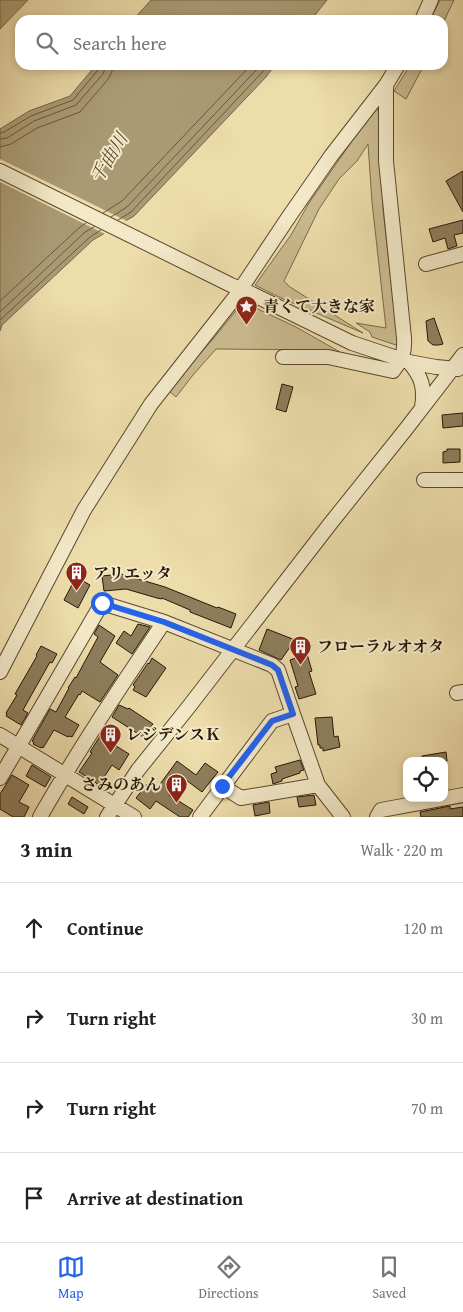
<!DOCTYPE html>
<html lang="en">
<head>
<meta charset="utf-8">
<style>
  body { margin:0; font-family:"Gentium Book Plus","Noto Serif JP",serif; background:#f6f6f6; color:#222 }
  .controls { position:absolute; right:15px; bottom:15px; display:grid; overflow:hidden; border-radius:10px; box-shadow:0 2px 8px #0003 }
  .controls button { width:45px; height:45px; display:grid; place-items:center; padding:0; border:0; border-bottom:1px solid #e0e0e0; background:#fff; color:#222; font:25px sans-serif }
  .stop { position:absolute; width:15px; height:15px; margin:-11px; border:4px solid #2563eb; border-radius:50%; background:#fff }
  .stop.end { background:#2563eb; border-color:#fff; box-shadow:0 1px 5px #0008 }
  .list { margin:0; padding:0; list-style:none }
  h2 { display:flex; justify-content:space-between; align-items:center; height:65px; margin:0; padding:0 20px; font-size:21px }
  h2 small { font-size:16px; font-weight:400; color:#767676 }
  .list li { display:grid; grid-template-columns:32px 1fr auto; gap:15px; align-items:center; box-sizing:border-box; height:90px; padding:0 20px; border-top:1px solid #e0e0e0 }
  .list b { display:block; font-size:19px; white-space:nowrap }
  .list em { font-size:16px; font-style:normal; color:#767676 }
  .icon { flex:none; width:28px; height:28px; fill:none; stroke:currentColor; stroke-width:2; stroke-linecap:round; stroke-linejoin:round }
  .map { position:relative; flex:none; width:463px; height:817px; overflow:hidden }
  .search { position:absolute; background:#fff; box-shadow:0 2px 8px #0003; left:15px; right:15px; top:15px; height:55px; display:flex; align-items:center; gap:12px; box-sizing:border-box; padding:0 18px; border-radius:15px; color:#767676; font-size:19px }
  .sheet { height:425px; background:#fff }
  nav { display:flex; justify-content:space-around; align-items:center; box-sizing:border-box; height:70px; border-top:1px solid #e0e0e0; background:#fff; font-size:14px; color:#767676 }
  nav a { display:grid; justify-items:center; gap:2px }
  nav .on { color:#2563eb }
  .map>svg:first-child { display:block }
  .green { fill:#cbbb8f; stroke:#79694a }
  .water { fill:#aa9a73; stroke:#766647 }
  .pier { fill:#edddab }
  .lines { fill:none; stroke-linecap:round; stroke-linejoin:round }
  .shore { stroke:#68583c; stroke-width:1 }
  .building { fill:#8e7e5c; stroke:#271706 }
  .minor-casing { stroke:#58482f; stroke-width:16 }
  .minor { stroke:#f3e9c8; stroke-width:14 }
  .route { stroke:#2563eb; stroke-width:6 }
  .labels { text-anchor:middle; stroke-width:4; stroke-linejoin:round; paint-order:stroke }
  .poi-label { font-size:16px; font-weight:bold; fill:#271706; stroke:#f3e9c8; text-anchor:start }
  .water-label { font-size:18px; font-style:italic; fill:#5b4b32; stroke:#f3e9c8 }
</style>
</head>
<body>
<div class="map">
<svg width="463" height="817" viewBox="0 0 463 817">
  <rect width="100%" height="100%" fill="#edddab"/>
  <filter id="stains"><feTurbulence type="fractalNoise" baseFrequency=".004" numOctaves="4"/><feColorMatrix values="0 0 0 0 .2 0 0 0 0 .09 0 0 0 0 .02 0 0 0 .5 -.17"/></filter>
  <radialGradient id="worn" r=".72"><stop offset=".6" stop-color="#630" stop-opacity="0"/><stop offset="1" stop-color="#630" stop-opacity=".3"/></radialGradient>
  <!-- green -->
  <path class="green" d="M440,0H454L443,23V20H430Z
    M410,65H424L406,99L394,91Z
    M377,105L379,116L383,209L398,344L396,345L372,337L370,332L356,323L386,328L372,202L368,144L357,161L339,179L319,209L284,281L290,287L363,333L281,298L255,285L291,235L309,203Z
    M243,302L296,327L340,352L324,350L216,349L193,375L176,397L168,390L213,339Z"/>
  <!-- water -->
  <path class="water" d="M0,0H28L0,29Z
    M151,0H327L311,20H133Z
    M96,65H275L266,77L134,216L93,240L2,325L0,331V129L29,111L70,96Z"/>
  <!-- pier -->
  <path class="pier" d="M0,159L129,222L107,235L0,182Z"/>
  <g class="lines">
    <!-- shore -->
    <path class="shore" d="M0,133L4,132L31,116L73,100L98,70L99,65
      M0,139L7,138L34,121L76,105L103,74L106,65
      M0,147L11,144L37,128L80,112L109,78L112,71L113,65
      M103,213L122,201L251,65
      M111,217L127,207L261,65
      M118,220L131,212L269,65
      M0,301L80,227L86,223
      M0,312L85,232L94,227
      M0,320L90,237L101,230"/>
  </g>
  <!-- building -->
  <path class="building" d="M463,171V212L446,181Z
    M463,220V233L454,235L457,246L448,249L445,238L433,242L429,229Z
    M434,318L443,344L439,345H433L428,341L426,321Z
    M282,384L293,387L286,412L276,409Z
    M463,413V426L443,428L442,415Z
    M447,449H460V462L443,463V452L447,451Z
    M121,574L165,587L217,608L218,607L236,614L231,628L190,612V610L162,598V599L157,598L126,589L104,591L102,576Z
    M76,577L90,585L78,608L64,600Z
    M138,624L150,627L132,654L116,643L124,631L131,636Z
    M99,625L115,636L100,662L118,675L100,702L82,691L80,695L79,694L65,717L79,725L72,737L69,736L68,737L54,730L43,748L42,747L41,748L33,744L34,742L32,741L50,709L56,712L69,688H68L75,677L76,678L98,637L94,634Z
    M267,629L295,640L281,660L259,650Z
    M41,646L57,654L52,663L50,662L23,710L28,713L21,725L6,716L7,714L6,713L17,695L15,694L37,656L36,655Z
    M307,654L312,671L309,672L316,694L299,699L295,687L298,686L290,660Z
    M152,658L166,668L146,697L133,690L135,687L133,685L148,663L149,664Z
    M119,705L128,709L129,708L153,724L143,737L112,717Z
    M332,717L334,737L338,736L340,747L323,751V748H320V745H318L315,718Z
    M100,736L129,754L119,770L112,765L99,785L79,772L92,753L90,752Z
    M446,752L447,761H423L422,756Z
    M300,760L304,770L300,771V773L282,779V781L273,784L271,774L277,772L275,767Z
    M177,761L196,775L205,763L218,772L202,792L182,777L169,795L193,810L188,817H180L156,801L150,809L136,798L147,784L155,791Z
    M32,765L51,777L45,787L26,776Z
    M12,775L29,785L19,802L29,807L24,817H13L0,809V794Z
    M314,795L316,805L299,807L297,797Z
    M72,797L88,807L84,814L68,804Z
    M269,802L270,813L255,816L253,805Z
    M450,806V809L463,807V817H421L420,812Z"/>
  <g class="lines">
    <defs>
      <path id="minor" d="M422,20L431,0
        M0,171L231,285L252,294L352,343L409,362L436,367L458,369
        M426,264L463,254
        M283,357H328L393,371C402,359 405,353 404,338L386,161V85
        M409,362C422,377 425,388 422,407
        M424,480H463
        M0,672L84,510L151,404L236,296L288,218L331,156L386,85L398,65
        M457,693L463,692
        M293,714L318,785L343,817
        M0,735L134,817
        M0,778L102,603L164,622L272,665L278,670L293,714L272,721L200,817
        M222,786L241,798L318,785
        M40,817C78,750 121,686 164,622
        M107,817L138,770L187,709L330,524L406,429L463,355
        M377,817L381,810L463,795"/>
    </defs>
    <!-- minor casing -->
    <use href="#minor" class="minor-casing"/>
    <!-- minor -->
    <use href="#minor" class="minor"/>
  </g>
  <g class="lines">
    <!-- route -->
    <path class="route" d="M102,603L164,622L272,665L278,670L293,714L272,721L222,786"/>
  </g>
  <!-- icons -->
  <defs>
    <symbol id="sight-pin" viewBox="-11 -11 22 30"><path d="M0 17L-7.5 6A9.5 9.5 0 1 1 7.5 6Z" fill="#8f2418" stroke="#f3e9c8"/><path d="M0-6L1.8-2.2L6-1.7L2.9 1.2L3.7 5.4L0 3.3L-3.7 5.4L-2.9 1.2L-6-1.7L-1.8-2.2Z" fill="#fff"/></symbol>
    <symbol id="building-pin" viewBox="-11 -11 22 30"><path d="M0 17L-7.5 6A9.5 9.5 0 1 1 7.5 6Z" fill="#8f2418" stroke="#f3e9c8"/><path d="M-4-6H4V6H1V3H-1V6H-4ZM-2.5-4.3h1.7v1.8h-1.7ZM.8-4.3h1.7v1.8H.8ZM-2.5-1h1.7V.8h-1.7ZM.8-1h1.7V.8H.8Z" fill="#fff"/></symbol>
  </defs>
  <g fill-rule="evenodd">
    <use href="#sight-pin" x="234" y="294" width="25" height="34"/>
    <use href="#building-pin" x="64" y="560" width="25" height="34"/>
    <use href="#building-pin" x="288" y="634" width="25" height="34"/>
    <use href="#building-pin" x="98" y="722" width="25" height="34"/>
    <use href="#building-pin" x="164" y="772" width="25" height="34"/>
  </g>
  <g class="labels">
    <!-- poi labels -->
    <g class="poi-label">
      <text x="263" y="312">青くて大きな家</text>
      <text x="93" y="579">アリエッタ</text>
      <text x="317" y="652">フローラルオオタ</text>
      <text x="126" y="740">レジデンスＫ</text>
      <text x="161" y="790" text-anchor="end">さみのあん</text>
    </g>
    <!-- water labels -->
    <g class="water-label">
      <text transform="translate(109 158) rotate(-59)" y="6">千曲川</text>
    </g>
  </g>
  <rect width="100%" height="100%" filter="url(#stains)"/>
  <rect width="100%" height="100%" fill="url(#worn)"/>
</svg>
<div class="controls">
<button><svg class="icon" aria-label="locate" viewBox="0 0 24 24"><circle cx="12" cy="12" r="6"/><path d="M12 2v4M12 18v4M2 12h4M18 12h4"/></svg></button>
</div>
<div class="stop" style="left:102px;top:603px"></div>
<div class="stop end" style="left:222px;top:786px"></div>
<div class="search"><svg class="icon" aria-label="search" viewBox="0 0 24 24"><circle cx="10" cy="10" r="6"/><path d="M15 15l6 6"/></svg>Search here</div>
</div>
<section class="sheet">
<h2>3 min<small>Walk · 220 m</small></h2>
<ul class="list">
<li><svg class="icon" aria-label="ahead" viewBox="0 0 24 24"><path d="M12 20V5M6 11l6-6 6 6"/></svg><div><b>Continue</b></div><em>120 m</em></li>
<li><svg class="icon" aria-label="right" viewBox="0 0 24 24"><path d="M7 20v-9h11M14 6l5 5-5 5"/></svg><div><b>Turn right</b></div><em>30 m</em></li>
<li><svg class="icon" aria-label="right" viewBox="0 0 24 24"><path d="M7 20v-9h11M14 6l5 5-5 5"/></svg><div><b>Turn right</b></div><em>70 m</em></li>
<li><svg class="icon" aria-label="arrive" viewBox="0 0 24 24"><path d="M6 21V4h12l-3 4 3 4H6"/></svg><div><b>Arrive at destination</b></div></li>
</ul>
</section>
<nav>
<a class="on"><svg class="icon" aria-label="map" viewBox="0 0 24 24"><path d="M3 6l6-2 6 2 6-2v14l-6 2-6-2-6 2zM9 4v14M15 6v14"/></svg>Map</a>
<a><svg class="icon" aria-label="directions" viewBox="0 0 24 24"><path d="M12 3l9 9-9 9-9-9zM9 14v-3h6M13 9l2 2-2 2"/></svg>Directions</a>
<a><svg class="icon" aria-label="saved" viewBox="0 0 24 24"><path d="M7 4h10v16l-5-4-5 4z"/></svg>Saved</a>
</nav>
</body>
</html>
